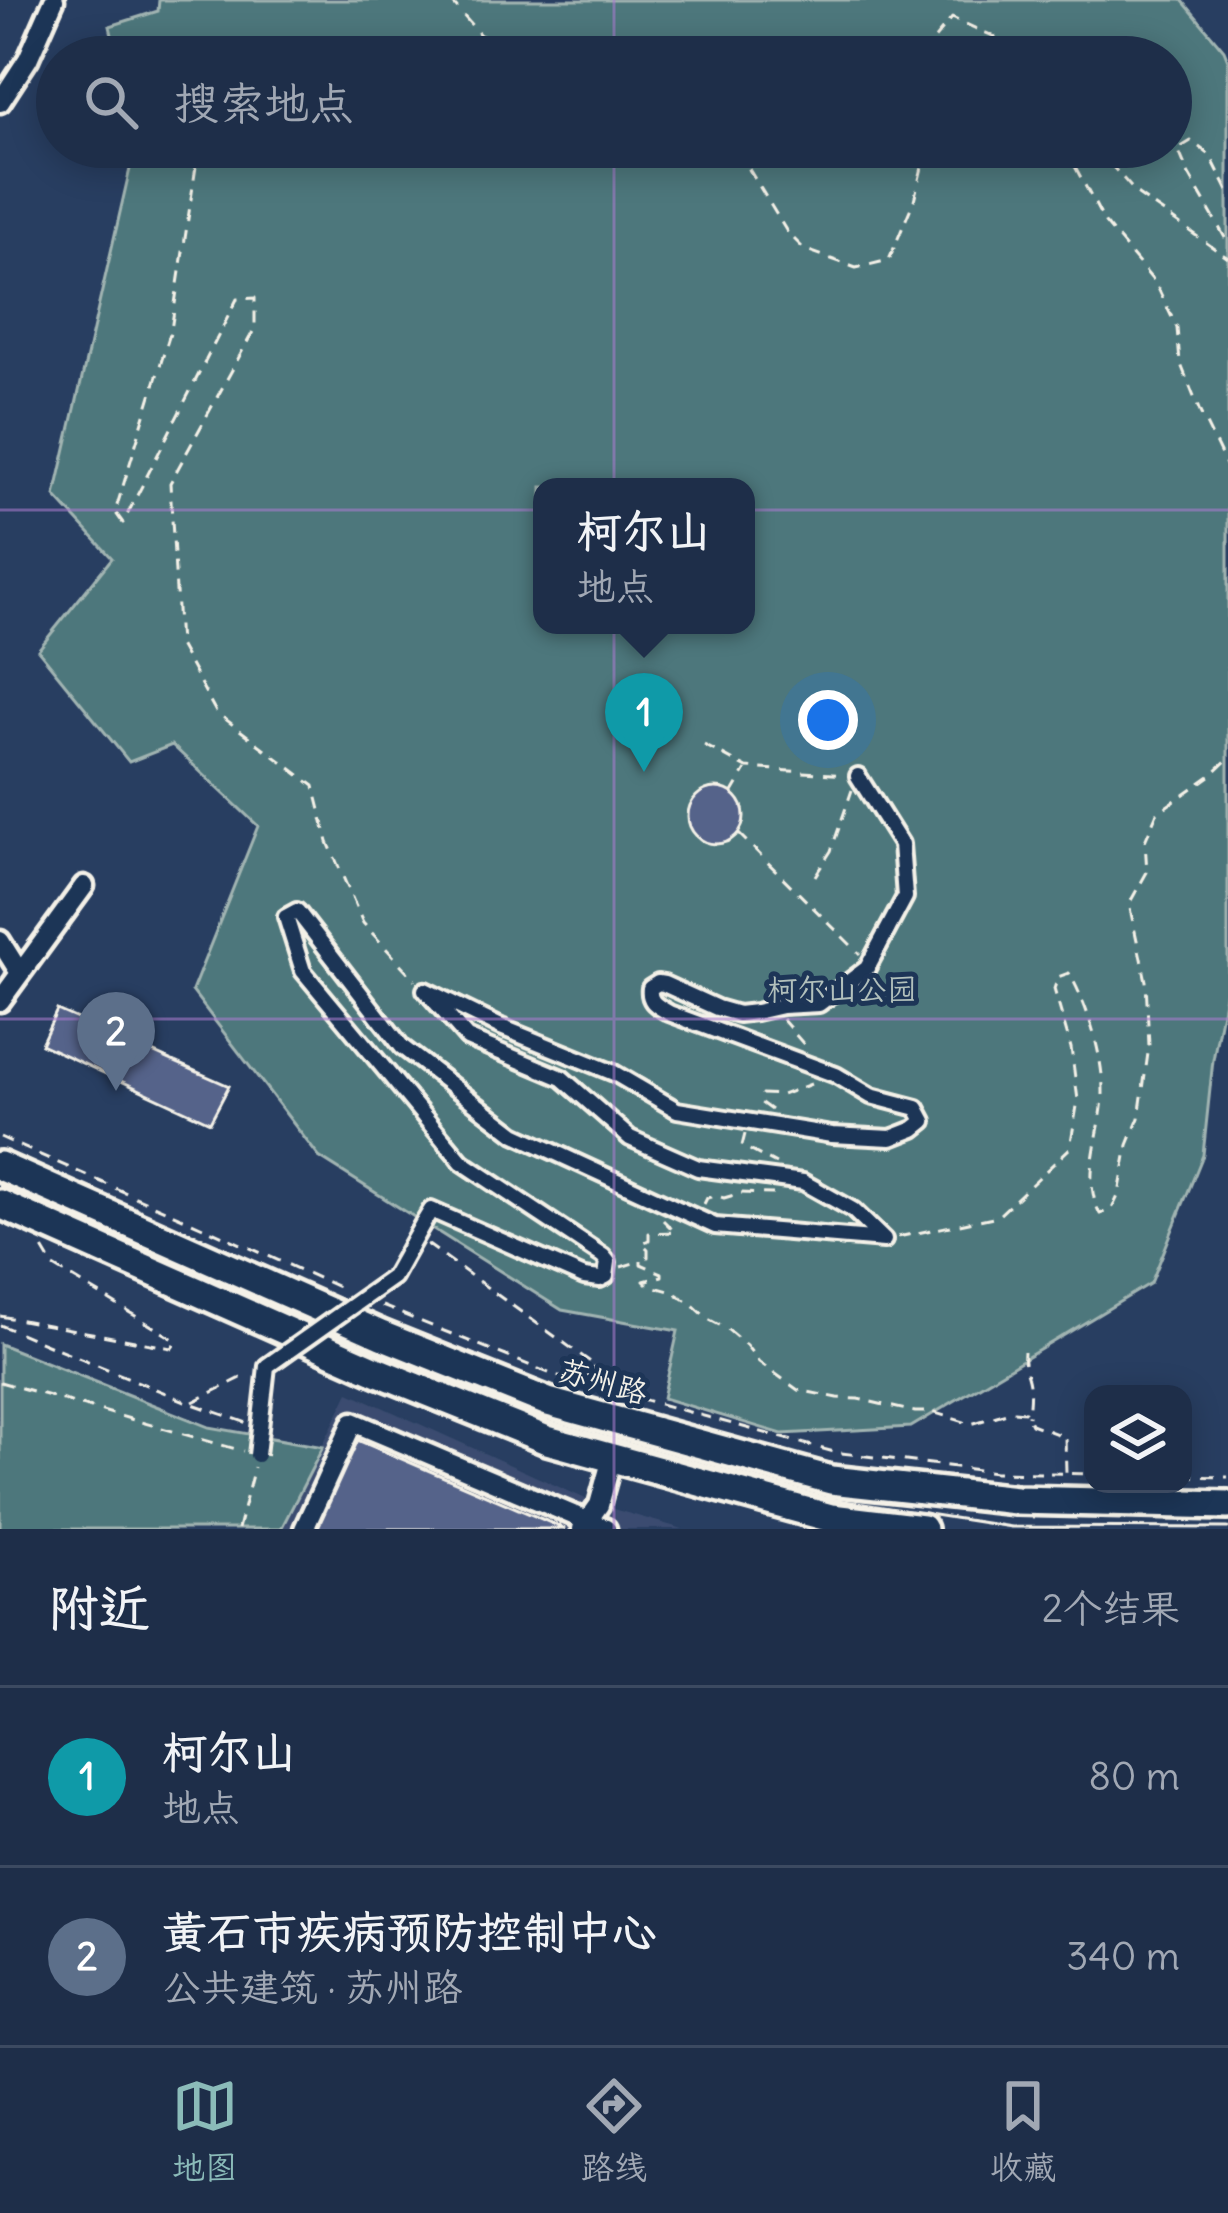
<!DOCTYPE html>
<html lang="zh">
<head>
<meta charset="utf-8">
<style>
  body { margin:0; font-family:Delius,"LXGW WenKai TC",sans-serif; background:#2b3a53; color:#f1f3f6 }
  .controls { position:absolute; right:36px; bottom:36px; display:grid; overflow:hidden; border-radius:24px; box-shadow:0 6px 30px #0003 }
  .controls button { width:108px; height:108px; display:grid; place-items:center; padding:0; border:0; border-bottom:3px solid #3c4a61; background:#1e2e49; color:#f1f3f6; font:60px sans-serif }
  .you { position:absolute; left:828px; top:720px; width:42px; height:42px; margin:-30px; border:9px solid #fff; border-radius:50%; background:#1a73e8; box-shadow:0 0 0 18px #1a73e833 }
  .badge { display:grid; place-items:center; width:78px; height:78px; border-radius:50%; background:#8bbbb9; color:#fff; font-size:39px; font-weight:700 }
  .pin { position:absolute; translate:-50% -99px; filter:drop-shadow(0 3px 6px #0008) }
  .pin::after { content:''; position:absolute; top:63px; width:42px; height:36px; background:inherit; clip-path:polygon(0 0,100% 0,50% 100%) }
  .popup { position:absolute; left:533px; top:478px; width:222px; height:156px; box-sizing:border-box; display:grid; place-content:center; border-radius:24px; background:#1e2e49; filter:drop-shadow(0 3px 9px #0005); font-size:39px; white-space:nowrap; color:#a1a8b4 }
  .popup b { font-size:45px; color:#f1f3f6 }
  .popup::after { content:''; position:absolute; left:50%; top:100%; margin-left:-24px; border:24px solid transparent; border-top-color:#1e2e49 }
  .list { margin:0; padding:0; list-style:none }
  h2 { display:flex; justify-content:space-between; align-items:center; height:156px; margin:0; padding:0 48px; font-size:51px }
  h2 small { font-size:39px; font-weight:400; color:#a1a8b4 }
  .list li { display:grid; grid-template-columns:78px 1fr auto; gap:36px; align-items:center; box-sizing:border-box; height:180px; padding:0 48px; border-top:3px solid #3c4a61 }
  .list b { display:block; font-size:45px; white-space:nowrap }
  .list p { margin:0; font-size:39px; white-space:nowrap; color:#a1a8b4 }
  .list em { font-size:39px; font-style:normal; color:#a1a8b4 }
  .icon { flex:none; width:66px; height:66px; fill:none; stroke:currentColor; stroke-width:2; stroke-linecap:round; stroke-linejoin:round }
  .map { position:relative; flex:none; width:1228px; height:1529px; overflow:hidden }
  .search { position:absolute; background:#1e2e49; box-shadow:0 6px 30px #0003; left:36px; right:36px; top:36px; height:132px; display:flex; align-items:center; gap:30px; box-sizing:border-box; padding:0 42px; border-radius:66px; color:#a1a8b4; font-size:45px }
  .sheet { height:516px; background:#1e2e49 }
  nav { display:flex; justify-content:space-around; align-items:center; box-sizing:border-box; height:168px; border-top:3px solid #3c4a61; background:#1e2e49; font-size:33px; color:#a1a8b4 }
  nav a { display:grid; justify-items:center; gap:6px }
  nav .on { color:#8bbbb9 }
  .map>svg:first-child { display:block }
  .built { fill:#3a4c6f }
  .green { fill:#4e777b; stroke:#a1b4b2; stroke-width:3; fill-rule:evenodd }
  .building { fill:#55638a; stroke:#f4f1e8; stroke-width:3 }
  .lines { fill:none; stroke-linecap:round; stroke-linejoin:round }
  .pedestrian-casing { stroke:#f4f1e8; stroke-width:22 }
  .minor-casing { stroke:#f4f1e8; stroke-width:27 }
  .secondary-casing { stroke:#f4f1e8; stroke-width:36 }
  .path { stroke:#f4f1e8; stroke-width:3; stroke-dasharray:12 9; stroke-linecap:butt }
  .pedestrian { stroke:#1d3557; stroke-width:14 }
  .minor { stroke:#1d3557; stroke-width:18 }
  .secondary { stroke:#1d3557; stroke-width:27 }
  .tram { stroke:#f4f1e8; stroke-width:3 }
  .pedestrian-bridge-casing { stroke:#f4f1e8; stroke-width:22; stroke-linecap:butt }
  .pedestrian-bridge { stroke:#1d3557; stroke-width:14 }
  .grid { fill:none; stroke:#ab7bcf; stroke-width:3; stroke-opacity:0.55 }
  .labels { text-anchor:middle; stroke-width:10; stroke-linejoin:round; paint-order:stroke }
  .park-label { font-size:30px; fill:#b2c0bc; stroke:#1d3557 }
  .street-label { font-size:30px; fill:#f4f1e8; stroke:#1d3557 }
</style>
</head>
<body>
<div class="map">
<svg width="1228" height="1529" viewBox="0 0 1228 1529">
  <rect width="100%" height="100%" fill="#283e61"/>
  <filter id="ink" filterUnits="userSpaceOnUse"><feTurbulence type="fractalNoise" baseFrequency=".00833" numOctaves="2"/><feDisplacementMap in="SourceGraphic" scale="24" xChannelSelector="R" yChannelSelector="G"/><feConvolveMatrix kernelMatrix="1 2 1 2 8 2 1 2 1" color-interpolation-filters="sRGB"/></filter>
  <g filter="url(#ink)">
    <!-- built -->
    <path class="built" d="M349,1392L599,1505L683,1529H281Z"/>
    <!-- green -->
    <path class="green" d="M159,0H1182L1224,50L1228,60V978L1213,1060L1203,1155L1151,1283L911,1427L782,1434L663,1398L678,1331L562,1310L319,1157L192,991L258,826L172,745L129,762L38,650L112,558L55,496L135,147H1171V57H117L110,26L158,11ZM542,487H746V625H542Z
      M0,1344L209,1427L323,1447L281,1529H0Z"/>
    <!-- building -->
    <path class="building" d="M688 816a28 28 0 1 1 56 0a28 28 0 1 1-56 0Z
      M57,1010L229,1086L210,1122L41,1044Z
      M353,1438L565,1529H321L315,1526Z"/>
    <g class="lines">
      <defs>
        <path id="pedestrian" d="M422,1225L431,1210L584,1277L600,1279L606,1276L608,1262L603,1256L462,1162L303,971L286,917L297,911L402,1047L515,1134L715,1226L884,1240L853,1210L803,1182L698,1168L630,1138L562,1078L467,1038L425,990L501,1027L614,1073L677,1110L832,1135L891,1138L914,1129L924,1121L917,1108L871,1096L836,1075L669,1013C658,1006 648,1003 650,988L658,983L664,984L717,1008L738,1014L756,1012L782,1006L819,1004L867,968L905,897L901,844L858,776"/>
        <path id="minor" d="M0,102L28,59L54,0
          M0,941L20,973
          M0,1001L84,886
          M304,1529L353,1422L606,1529
          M582,1529L599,1505L612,1458"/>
        <path id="secondary" d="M0,1166L381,1335L548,1402L831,1480L1016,1500L1228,1505
          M0,1204L381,1373L547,1440L831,1518L922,1529"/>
      </defs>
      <!-- pedestrian casing -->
      <use href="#pedestrian" class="pedestrian-casing"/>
      <!-- minor casing -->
      <use href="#minor" class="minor-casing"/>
      <!-- secondary casing -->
      <use href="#secondary" class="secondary-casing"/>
      <!-- path -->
      <path class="path" d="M450,0L480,35L532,57
        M929,57L928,47L952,18L1011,44L1023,57
        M199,147L171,330L115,512L123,523L237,299L255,298V328L170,483L179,645L216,712L314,786L328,842L363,923L415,980
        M713,147L747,166L787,232L804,249L856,268L889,260L914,200L927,147
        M1070,147V157L1105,223L1156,284L1177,328L1180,362L1200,412L1228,469
        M1095,147L1138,195L1228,258
        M1228,191L1210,155L1191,141L1178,149L1188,173L1228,243
        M704,745L747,768L845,775
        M732,794L746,770
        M738,833L860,954
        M815,876L831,851L852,790
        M782,1019L807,1048
        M771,1110L760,1102L762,1094L782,1095L811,1084
        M745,1134L742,1146L776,1164
        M0,1137L345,1290
        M704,1204L707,1198L717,1196L724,1198L741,1193L773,1194
        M663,1220L675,1232L649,1233V1240L642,1243L648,1249V1257H641V1264L662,1273V1276L644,1281L648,1285L673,1292L692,1304L708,1319L727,1329L746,1345L759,1362L798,1390L838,1398L858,1399L915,1412H932L971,1424L1013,1411L1025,1412L1031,1424L1065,1437L1066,1472
        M898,1237L998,1216L1070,1148L1078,1100L1071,1048L1054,989L1058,977L1069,973C1087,1003 1103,1056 1103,1092C1103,1131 1080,1176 1100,1214L1112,1209L1119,1194L1128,1145L1139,1118L1149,1046L1146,981L1129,904L1147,872L1145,841L1157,813L1210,776L1228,759
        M427,1244L596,1366L583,1383
        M621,1267L640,1261
        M382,1306L551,1374L834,1452L995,1472L1093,1474
        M0,1316L172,1348L177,1341L54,1267L41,1245
        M0,1325L190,1403L247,1423
        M1024,1352C1023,1364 1025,1368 1028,1379C1031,1391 1029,1404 1028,1416
        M0,1382L243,1451
        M193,1402L249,1374
        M1183,1476L1228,1477
        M238,1529L254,1467"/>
      <!-- pedestrian -->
      <use href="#pedestrian" class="pedestrian"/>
      <!-- minor -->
      <use href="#minor" class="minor"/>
      <!-- secondary -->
      <use href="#secondary" class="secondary"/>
      <!-- tram -->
      <path class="tram" d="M0,1186L375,1353L542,1420L825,1498L1011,1527L1228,1528"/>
      <defs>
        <path id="pedestrian-bridge" d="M257,1455L267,1366L393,1277L422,1225"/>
      </defs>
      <!-- pedestrian-bridge casing -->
      <use href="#pedestrian-bridge" class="pedestrian-bridge-casing"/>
      <!-- pedestrian-bridge -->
      <use href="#pedestrian-bridge" class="pedestrian-bridge"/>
    </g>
  </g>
  <!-- grid -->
  <path class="grid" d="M614,0V57M614,147V1529M0,510H1228M0,1019H1228"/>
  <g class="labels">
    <!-- park labels -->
    <g class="park-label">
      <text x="842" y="1000">柯尔山公园</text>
    </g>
    <!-- street labels -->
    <g class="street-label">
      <text transform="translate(603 1382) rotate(16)" y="10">苏州路</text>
    </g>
  </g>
</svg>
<div class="controls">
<button><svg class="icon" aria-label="layers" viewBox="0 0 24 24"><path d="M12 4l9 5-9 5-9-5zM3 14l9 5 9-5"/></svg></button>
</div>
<div class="you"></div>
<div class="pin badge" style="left:644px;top:772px;background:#0f9aa8">1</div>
<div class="popup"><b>柯尔山</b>地点</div>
<div class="pin badge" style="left:116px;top:1091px;background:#5c6f8a">2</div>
<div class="search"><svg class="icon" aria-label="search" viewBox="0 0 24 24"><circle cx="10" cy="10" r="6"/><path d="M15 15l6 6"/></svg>搜索地点</div>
</div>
<section class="sheet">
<h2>附近<small>2个结果</small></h2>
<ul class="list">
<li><span class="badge" style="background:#0f9aa8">1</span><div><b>柯尔山</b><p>地点</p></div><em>80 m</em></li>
<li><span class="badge" style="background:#5c6f8a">2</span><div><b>黄石市疾病预防控制中心</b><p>公共建筑 · 苏州路</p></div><em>340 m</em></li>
</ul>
</section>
<nav>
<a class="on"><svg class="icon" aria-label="map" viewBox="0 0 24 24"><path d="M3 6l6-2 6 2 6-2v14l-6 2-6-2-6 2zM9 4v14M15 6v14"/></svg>地图</a>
<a><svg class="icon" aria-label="directions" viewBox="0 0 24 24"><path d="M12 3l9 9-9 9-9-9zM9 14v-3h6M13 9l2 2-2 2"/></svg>路线</a>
<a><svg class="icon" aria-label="saved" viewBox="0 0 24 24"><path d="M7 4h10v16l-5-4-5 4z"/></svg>收藏</a>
</nav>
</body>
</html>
